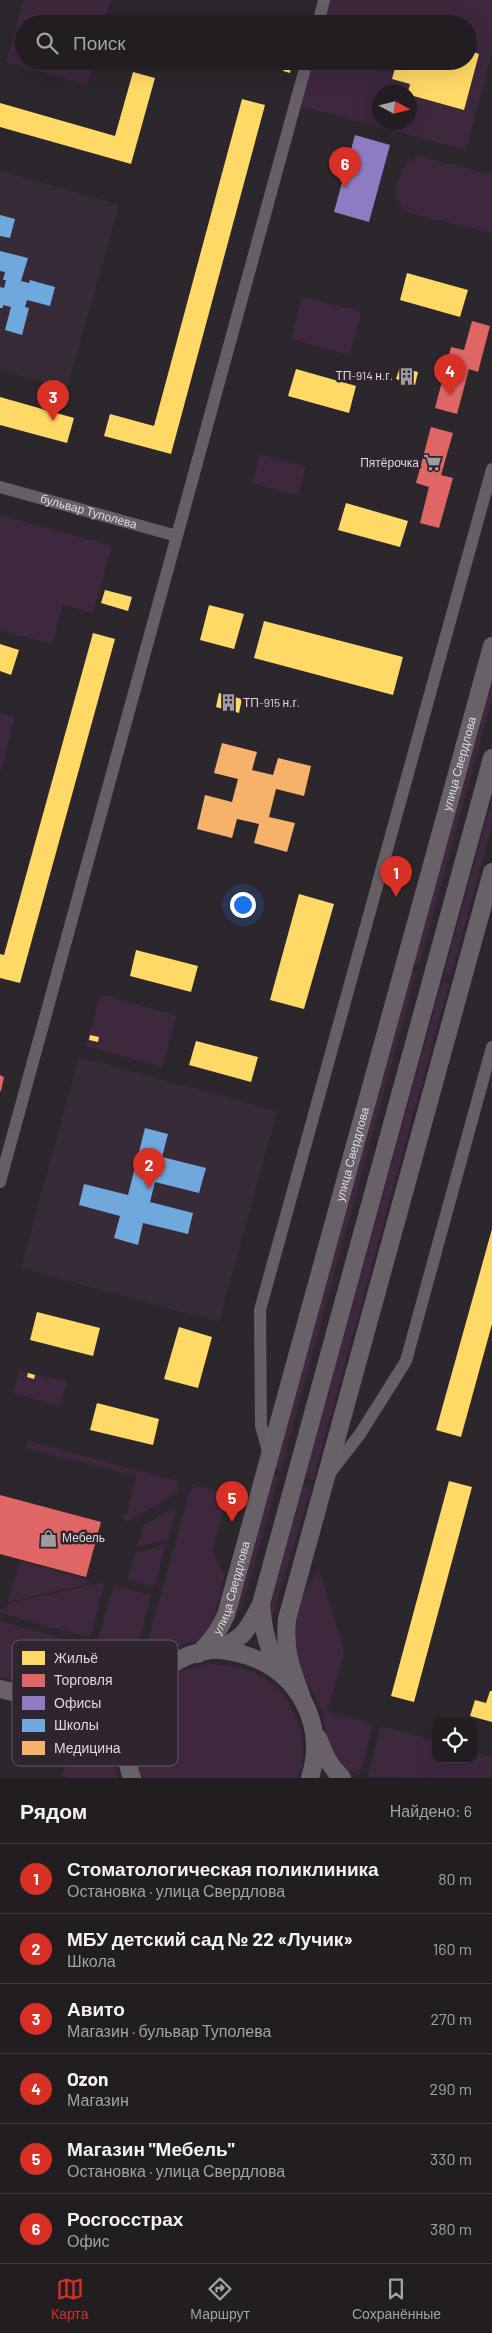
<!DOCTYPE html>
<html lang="ru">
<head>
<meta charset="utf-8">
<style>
  body { margin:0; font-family:Barlow,sans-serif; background:#29262a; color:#f1f3f6 }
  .controls { position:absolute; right:15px; bottom:15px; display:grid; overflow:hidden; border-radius:10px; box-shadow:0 5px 20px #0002 }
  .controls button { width:45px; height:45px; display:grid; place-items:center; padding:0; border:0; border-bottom:1px solid #3e3b3f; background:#211d21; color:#f1f3f6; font:25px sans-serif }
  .compass { position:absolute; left:372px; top:85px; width:45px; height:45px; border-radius:50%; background:#211d21; box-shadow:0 5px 20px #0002; rotate:97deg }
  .you { position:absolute; left:242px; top:904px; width:18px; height:18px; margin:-12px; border:4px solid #fff; border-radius:50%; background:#1a73e8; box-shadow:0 0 0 8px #1a73e833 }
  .badge { display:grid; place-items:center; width:32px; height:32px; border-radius:50%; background:#d93025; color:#fff; font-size:16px; font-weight:700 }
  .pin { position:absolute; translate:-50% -41px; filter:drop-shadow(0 1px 2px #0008) }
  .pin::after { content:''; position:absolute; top:26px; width:18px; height:15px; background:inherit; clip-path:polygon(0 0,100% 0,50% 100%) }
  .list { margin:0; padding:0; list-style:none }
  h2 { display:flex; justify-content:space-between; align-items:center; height:65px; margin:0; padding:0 20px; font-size:21px }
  h2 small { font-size:16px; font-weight:400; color:#a2a2a5 }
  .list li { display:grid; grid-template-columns:32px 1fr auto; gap:15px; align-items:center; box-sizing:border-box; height:70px; padding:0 20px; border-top:1px solid #3e3b3f }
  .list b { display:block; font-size:19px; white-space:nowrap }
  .list p { margin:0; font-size:16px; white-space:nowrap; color:#a2a2a5 }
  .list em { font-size:16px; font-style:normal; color:#a2a2a5 }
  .icon { flex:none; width:28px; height:28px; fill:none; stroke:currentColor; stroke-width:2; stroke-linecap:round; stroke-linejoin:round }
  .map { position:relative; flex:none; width:492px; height:1778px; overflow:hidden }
  .search { position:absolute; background:#211d21; box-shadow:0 5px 20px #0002; left:15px; right:15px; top:15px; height:55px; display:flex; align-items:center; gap:12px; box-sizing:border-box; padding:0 18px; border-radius:28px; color:#a2a2a5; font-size:19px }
  .sheet { height:485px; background:#211d21 }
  nav { display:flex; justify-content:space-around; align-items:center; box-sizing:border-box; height:70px; border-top:1px solid #3e3b3f; background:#211d21; font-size:14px; color:#a2a2a5 }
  nav a { display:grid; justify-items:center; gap:2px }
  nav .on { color:#d93025 }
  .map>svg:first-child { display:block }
  .built { fill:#382b38 }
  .green { fill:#3e283e; fill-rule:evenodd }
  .homes { fill:#ffd966 }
  .shops { fill:#e06666 }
  .offices { fill:#8e7cc3 }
  .schools { fill:#6fa8dc }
  .health { fill:#f6b26b }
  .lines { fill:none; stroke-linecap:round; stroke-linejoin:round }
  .street { stroke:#666066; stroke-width:12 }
  .secondary { stroke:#686268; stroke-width:18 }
  .labels { text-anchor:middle; stroke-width:5; stroke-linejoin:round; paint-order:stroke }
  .poi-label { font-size:12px; fill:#dfd9de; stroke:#2e252e; text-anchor:end }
  .street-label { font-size:12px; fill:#dfd9de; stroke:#2e252e }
  .key { fill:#2e252e; stroke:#635b63; stroke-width:1 }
  .key-label { font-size:14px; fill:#dfd9de }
</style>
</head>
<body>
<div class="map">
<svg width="492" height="1778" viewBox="0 0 492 1778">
  <rect width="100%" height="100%" fill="#2c272c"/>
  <!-- built -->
  <path class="built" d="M0,171L119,205L67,389L0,369Z
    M79,1057L277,1111L219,1322L21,1268Z"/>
  <!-- green -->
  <path class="green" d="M24,0H111L104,24H24V61H94L87,85L6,62Z
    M330,0H492V53L466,150L301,106L313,61H468V24H323ZM380,92H410V122H380Z
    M419,156L492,175V233L410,213C406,210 401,208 398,202C392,189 403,160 419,156Z
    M302,296L361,312L350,355L291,339Z
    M260,454L306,467L298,496L252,483Z
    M0,515L112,546L93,613L63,605L52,644L0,630Z
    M492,670V699L419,966L411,964Z
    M0,713L15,717L0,774Z
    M492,799V825L451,975L444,973Z
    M410,973L416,974L281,1470L274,1469Z
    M442,981L449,983L313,1480L305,1477Z
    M100,994L177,1016L162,1067L86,1046Z
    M19,1370L67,1382L60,1406L13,1393Z
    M29,1441L177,1481L178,1493L125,1522L122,1516L127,1513L136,1476L28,1449L26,1444Z
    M272,1475L279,1477L242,1608L238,1611L236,1608Z
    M192,1484L228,1494L212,1551L225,1575L212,1624L200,1640L175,1646L153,1659L137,1673L117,1698L101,1704L82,1700L96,1648L142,1660Z
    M303,1485L311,1487L271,1621L268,1615Z
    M177,1506L168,1539L137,1547L142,1528L145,1524Z
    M166,1544L154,1587L127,1579L135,1553Z
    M20,1561L83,1579L91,1583L8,1602Z
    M319,1569L344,1651L328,1711L373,1724L360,1775L342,1768L329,1749L322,1711L297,1664L290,1644L299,1600Z
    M105,1582L90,1638L0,1613V1608L5,1610L7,1604Z
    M114,1585L151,1595L136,1651L98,1640Z
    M0,1621L88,1646L73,1697L0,1677Z
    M208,1664C227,1665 246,1666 263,1677C294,1696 313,1744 297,1778H139L133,1742L141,1713L157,1689L180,1672Z
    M75,1725C111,1736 108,1745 118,1778H71L62,1776Z
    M381,1726L436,1741V1759H473V1752L492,1757L491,1778L367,1777Z"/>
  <!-- homes -->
  <path class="homes" d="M468,50L479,54L464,110L410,95L408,92L410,84L392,79L397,61H468Z
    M286,61L292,62L290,73L283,71Z
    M133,72L155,78L131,164L0,127V103L115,136Z
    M242,99L265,105L171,454L104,436L110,414L154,426Z
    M407,273L468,290L460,317L400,300Z
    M400,367L418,372L415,385L396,379Z
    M296,369L356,386L349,413L288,396Z
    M0,397L74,418L67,443L0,425Z
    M346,503L408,521L400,547L338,530Z
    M105,590L132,597L128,611L101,603Z
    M209,605L244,614L234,649L200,640Z
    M264,621L403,657L393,695L254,658Z
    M93,633L115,639L20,983L0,978V954L4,955Z
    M0,644L19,650L11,675L0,671Z
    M219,693L242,699L239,713L216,707Z
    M299,894L334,904L304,1009L270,1000Z
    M136,950L198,966L191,992L130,976Z
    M90,1035L99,1037L98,1042L89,1040Z
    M196,1041L258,1057L251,1082L189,1065Z
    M492,1229V1324L461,1437L436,1430Z
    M37,1312L100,1328L93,1356L30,1340Z
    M179,1327L212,1337L198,1388L164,1379Z
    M28,1373L35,1375L34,1379L27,1377Z
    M97,1403L159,1419L153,1445L90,1430Z
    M449,1481L472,1487L414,1702L391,1696Z
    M490,1691H492V1722L470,1716L475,1700L486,1703Z"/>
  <!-- shops -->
  <path class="shops" d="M472,321L490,326L478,372L469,369L457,414L435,408L451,347L464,350Z
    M431,427L453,433L441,475L453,478L439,528L420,523L429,487L416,483Z
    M0,1075L4,1077L1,1091H0Z
    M0,1495L101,1522L86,1577L0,1554Z"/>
  <!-- offices -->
  <path class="offices" d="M355,135L390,145L369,222L334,212Z"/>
  <!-- schools -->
  <path class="schools" d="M0,215L15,219L10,238L0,236Z
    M0,251L28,258L21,281L29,283L30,280L55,287L50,306L27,300L25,307L29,308L22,335L5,330L11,307L3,305V308H0V287L4,288L6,280H3L5,272L0,271Z
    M145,1128L168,1134L162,1157L206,1168L199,1193L155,1182L150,1202L193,1213L188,1234L143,1223L138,1245L114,1238L120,1216L79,1205L84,1184L128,1195Z"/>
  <!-- health -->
  <path class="health" d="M222,743L257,752L252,770L273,775L278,758L311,766L304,796L276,789L269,817L295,823L287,852L254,843L259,824L237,819L232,838L197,829L205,795L232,802L238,779L214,773Z"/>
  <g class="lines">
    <!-- street -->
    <g class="street">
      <path d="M318,24L324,0"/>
      <path id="s1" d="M0,487L177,536"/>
      <path d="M0,1182L307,61"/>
      <path d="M269,1455L261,1426L260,1310L492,469"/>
      <path d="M330,1473L360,1434L406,1361L492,1047"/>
    </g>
    <!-- secondary -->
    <g class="secondary">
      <path d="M261,1604C263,1630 268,1650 281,1672"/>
      <path d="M211,1650C241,1643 248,1630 261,1604L492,758"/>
      <path id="s2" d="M198,1654C211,1642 219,1631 226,1615L492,646"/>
      <path d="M0,1689C27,1696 84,1706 104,1724C114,1733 118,1745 123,1757"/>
      <path d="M301,1695C290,1666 284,1650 287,1619L492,872"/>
      <path d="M88,1713C110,1707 126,1700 144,1687"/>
      <path d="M318,1738C324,1754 330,1767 342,1778"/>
      <path d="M132,1778C111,1723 151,1657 211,1650C222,1649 234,1652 245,1655C298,1671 327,1724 310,1778"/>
    </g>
  </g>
  <!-- icons -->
  <defs>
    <symbol id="building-bare" viewBox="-9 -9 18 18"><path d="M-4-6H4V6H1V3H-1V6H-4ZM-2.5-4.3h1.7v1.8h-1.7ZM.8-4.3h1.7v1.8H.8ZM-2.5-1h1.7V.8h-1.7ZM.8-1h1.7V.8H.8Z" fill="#a09ba0" stroke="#2e252e" stroke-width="2.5" paint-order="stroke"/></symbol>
    <symbol id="supermarket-bare" viewBox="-9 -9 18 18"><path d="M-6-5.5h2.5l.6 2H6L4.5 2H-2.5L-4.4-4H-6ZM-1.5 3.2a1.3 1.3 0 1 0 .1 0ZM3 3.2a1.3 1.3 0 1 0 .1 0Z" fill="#a09ba0" stroke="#2e252e" stroke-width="2.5" paint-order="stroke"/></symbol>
    <symbol id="shop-bare" viewBox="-9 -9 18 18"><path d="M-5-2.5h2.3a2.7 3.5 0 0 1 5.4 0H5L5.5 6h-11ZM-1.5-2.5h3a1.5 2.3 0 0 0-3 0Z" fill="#a09ba0" stroke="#2e252e" stroke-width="2.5" paint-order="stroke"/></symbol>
  </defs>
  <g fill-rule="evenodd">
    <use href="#building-bare" x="394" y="364" width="25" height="25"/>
    <use href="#supermarket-bare" x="420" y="450" width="25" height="25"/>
    <use href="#building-bare" x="216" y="690" width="25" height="25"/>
    <use href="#shop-bare" x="36" y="1526" width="25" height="25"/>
  </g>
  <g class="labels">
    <!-- poi labels -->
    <g class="poi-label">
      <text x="393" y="380">ТП-914 н.г.</text>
      <text x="419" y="467">Пятёрочка</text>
      <text x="243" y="707" text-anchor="start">ТП-915 н.г.</text>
      <text x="62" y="1542" text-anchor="start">Мебель</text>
    </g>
    <!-- street labels -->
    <g class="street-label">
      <text dy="4" stroke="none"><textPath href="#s1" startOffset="92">бульвар Туполева</textPath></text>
      <text dy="4" stroke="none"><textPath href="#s2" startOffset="931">улица Свердлова</textPath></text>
      <text dy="4" stroke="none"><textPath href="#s2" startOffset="526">улица Свердлова</textPath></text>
      <text dy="4" stroke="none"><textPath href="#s2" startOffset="76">улица Свердлова</textPath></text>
    </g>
  </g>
  <!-- legend -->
  <rect x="12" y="1640" width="166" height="126" rx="8" class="key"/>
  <rect x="22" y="1651" width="23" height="14" fill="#ffd966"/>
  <rect x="22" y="1674" width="23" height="13" fill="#e06666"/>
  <rect x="22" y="1696" width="23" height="14" fill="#8e7cc3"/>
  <rect x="22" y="1719" width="23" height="13" fill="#6fa8dc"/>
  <rect x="22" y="1741" width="23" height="14" fill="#f6b26b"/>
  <g class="key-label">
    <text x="54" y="1663">Жильё</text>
    <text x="54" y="1685">Торговля</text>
    <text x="54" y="1708">Офисы</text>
    <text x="54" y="1730">Школы</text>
    <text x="54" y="1753">Медицина</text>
  </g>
</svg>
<div class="controls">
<button><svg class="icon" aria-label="locate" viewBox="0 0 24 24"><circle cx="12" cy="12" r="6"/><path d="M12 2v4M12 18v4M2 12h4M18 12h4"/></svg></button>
</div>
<svg class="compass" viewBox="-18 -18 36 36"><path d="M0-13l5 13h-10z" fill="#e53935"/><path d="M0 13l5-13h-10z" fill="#a2a2a5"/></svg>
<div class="you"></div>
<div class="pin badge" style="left:396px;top:897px">1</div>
<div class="pin badge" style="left:149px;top:1189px">2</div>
<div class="pin badge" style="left:53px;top:421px">3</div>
<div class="pin badge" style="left:450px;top:395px">4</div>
<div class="pin badge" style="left:232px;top:1522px">5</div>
<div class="pin badge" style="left:345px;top:188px">6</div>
<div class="search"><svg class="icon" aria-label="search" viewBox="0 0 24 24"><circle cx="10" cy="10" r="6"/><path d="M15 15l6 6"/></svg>Поиск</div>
</div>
<section class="sheet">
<h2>Рядом<small>Найдено: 6</small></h2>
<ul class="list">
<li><span class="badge">1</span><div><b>Стоматологическая поликлиника</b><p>Остановка · улица Свердлова</p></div><em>80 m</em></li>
<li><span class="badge">2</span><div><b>МБУ детский сад № 22 «Лучик»</b><p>Школа</p></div><em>160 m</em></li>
<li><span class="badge">3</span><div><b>Авито</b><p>Магазин · бульвар Туполева</p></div><em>270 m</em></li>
<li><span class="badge">4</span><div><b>Ozon</b><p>Магазин</p></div><em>290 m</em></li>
<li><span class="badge">5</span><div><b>Магазин &quot;Мебель&quot;</b><p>Остановка · улица Свердлова</p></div><em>330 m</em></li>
<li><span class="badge">6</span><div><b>Росгосстрах</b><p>Офис</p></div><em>380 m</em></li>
</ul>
</section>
<nav>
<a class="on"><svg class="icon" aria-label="map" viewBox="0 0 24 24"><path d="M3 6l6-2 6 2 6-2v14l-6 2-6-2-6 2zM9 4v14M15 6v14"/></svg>Карта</a>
<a><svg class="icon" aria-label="directions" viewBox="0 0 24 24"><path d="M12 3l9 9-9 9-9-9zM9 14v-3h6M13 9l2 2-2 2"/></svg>Маршрут</a>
<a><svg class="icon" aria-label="saved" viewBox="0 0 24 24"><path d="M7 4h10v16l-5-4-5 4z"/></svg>Сохранённые</a>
</nav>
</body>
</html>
